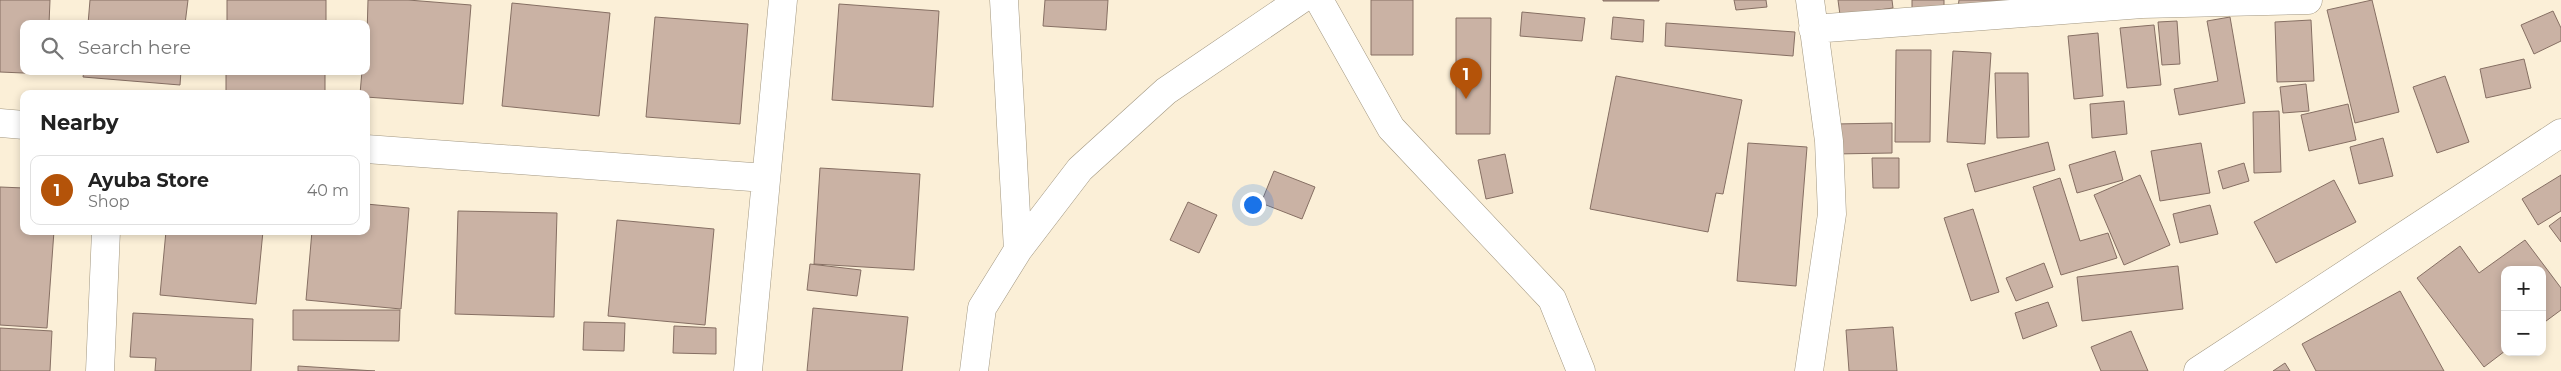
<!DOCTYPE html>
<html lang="en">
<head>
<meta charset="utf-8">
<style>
  body { margin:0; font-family:Montserrat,sans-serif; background:#f2f2f2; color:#222 }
  .controls { position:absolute; right:15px; bottom:15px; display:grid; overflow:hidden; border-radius:10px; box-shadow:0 2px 8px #0003 }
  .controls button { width:45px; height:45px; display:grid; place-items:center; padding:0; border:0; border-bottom:1px solid #e0e0e0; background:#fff; color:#222; font:25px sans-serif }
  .you { position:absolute; left:1252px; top:204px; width:18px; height:18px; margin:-12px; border:4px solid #fff; border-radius:50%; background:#1a73e8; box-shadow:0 0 0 8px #1a73e833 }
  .badge { display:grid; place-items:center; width:32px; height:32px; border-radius:50%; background:#b45309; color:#fff; font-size:16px; font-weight:700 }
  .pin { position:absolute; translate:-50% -41px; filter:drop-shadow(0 1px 2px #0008) }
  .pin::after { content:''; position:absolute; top:26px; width:18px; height:15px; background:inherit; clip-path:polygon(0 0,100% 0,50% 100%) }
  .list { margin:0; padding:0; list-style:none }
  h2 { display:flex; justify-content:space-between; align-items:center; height:65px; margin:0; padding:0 20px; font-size:21px }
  h2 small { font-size:16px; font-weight:400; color:#767676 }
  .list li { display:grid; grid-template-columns:32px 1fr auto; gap:15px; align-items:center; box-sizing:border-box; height:70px; margin:0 10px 10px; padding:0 10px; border:1px solid #e0e0e0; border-radius:10px }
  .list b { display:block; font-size:19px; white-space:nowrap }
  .list p { margin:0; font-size:16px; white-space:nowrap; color:#767676 }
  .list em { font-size:16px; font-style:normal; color:#767676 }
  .icon { flex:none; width:28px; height:28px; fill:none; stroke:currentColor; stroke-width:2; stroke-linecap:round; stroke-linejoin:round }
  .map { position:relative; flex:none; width:2561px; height:371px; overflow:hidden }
  .search { position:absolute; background:#fff; box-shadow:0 2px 8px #0003; left:20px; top:20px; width:350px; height:55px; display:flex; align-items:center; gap:12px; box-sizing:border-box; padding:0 18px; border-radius:10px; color:#767676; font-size:19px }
  .panel { position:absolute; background:#fff; box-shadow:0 2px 8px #0003; left:20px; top:90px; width:350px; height:145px; border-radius:10px }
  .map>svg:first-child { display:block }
  .building { fill:#cab2a4; stroke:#866f63 }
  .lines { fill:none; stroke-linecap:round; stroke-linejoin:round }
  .street-casing { stroke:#a29781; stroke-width:29 }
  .street { stroke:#fff; stroke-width:28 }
</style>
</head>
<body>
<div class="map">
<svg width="2561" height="371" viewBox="0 0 2561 371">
  <rect width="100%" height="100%" fill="#fbefd7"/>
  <!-- building -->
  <path class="building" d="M0,0H50L49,24H24V71H47V74L0,72Z
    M90,0H188L185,24H88Z
    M227,0H326V24H227Z
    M368,0H408L471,5L463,104L366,97V94H360L362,71H366Z
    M1045,0H1108L1106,30L1043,26Z
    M1371,0H1413V55H1371Z
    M1603,0H1659V1H1603Z
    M1734,0H1766L1767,7L1736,10Z
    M1838,0H1892L1893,8L1840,15Z
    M1912,0H1944V9H1912Z
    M1959,0H2004L2003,11L1958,7Z
    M2372,0L2399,112L2355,123L2327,10Z
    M512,3L610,13L599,116L502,106Z
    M839,4L939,11L933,107L832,100Z
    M2553,11L2561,28V41L2534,54L2521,25Z
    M1522,12L1585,18L1582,41L1520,36Z
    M655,17L748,24L740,124L646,117Z
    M1613,17L1644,20L1643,42L1611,39Z
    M2230,17L2245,103L2179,115L2174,89L2218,81L2207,21Z
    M1456,18H1491L1490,134H1456Z
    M2311,20L2314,81L2277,82L2275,22Z
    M2177,21L2180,64L2162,65L2158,22Z
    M1666,23L1795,32L1793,56L1665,46Z
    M2154,25L2161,85L2127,88L2120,28Z
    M2098,33L2103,96L2074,99L2068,36Z
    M1896,50H1931L1930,142H1895Z
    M1953,51L1991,53L1985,144L1947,142Z
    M2524,59L2531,88L2486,98L2480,69Z
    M84,71H181L180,85L83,77Z
    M226,71H325V93L226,92Z
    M1995,73H2028L2029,137L1997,138Z
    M1616,76L1742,100L1723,194L1716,193L1708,232L1590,209Z
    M2445,76L2469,142L2437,153L2413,87Z
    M2306,84L2309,111L2283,113L2280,87Z
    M2124,101L2127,134L2092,138L2090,104Z
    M2348,104L2356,140L2309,151L2301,115Z
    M2279,111L2281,172L2254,173L2253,112Z
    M1892,123V153L1835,154V124Z
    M2383,138L2393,176L2359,184L2350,147Z
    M2048,142L2055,170L1975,192L1967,164Z
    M1748,143L1807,147L1796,286L1737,281Z
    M2201,143L2210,193L2160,201L2151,151Z
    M2115,151L2123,180L2077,193L2069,165Z
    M1505,154L1513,193L1486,199L1478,160Z
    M1872,158H1899V188H1873Z
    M2244,163L2249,181L2223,189L2218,171Z
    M820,168L920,174L914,270L814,264Z
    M1274,171L1315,187L1302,219L1261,203Z
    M2140,175L2170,245L2124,265L2094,195Z
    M2561,175V211L2538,225L2522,199Z
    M2060,178L2080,241L2108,233L2117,258L2061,275L2033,187Z
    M2334,180L2356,222L2276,263L2254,222Z
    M0,187L24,188V231H54L47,328L0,325Z
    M1188,202L1217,215L1199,253L1170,240Z
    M366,204L409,208L401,309L306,300L312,231H366Z
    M2210,205L2218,234L2180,243L2173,214Z
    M1973,209L1999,292L1971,301L1944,218Z
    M458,211L557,213L554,317L455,314Z
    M2561,217V242L2549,226Z
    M617,220L714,229L705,325L608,316Z
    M166,231H263L256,304L160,295Z
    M2525,240L2561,288V310L2542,324V270H2505V351L2484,367L2417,278L2460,246L2479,273Z
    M2044,263L2053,287L2016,301L2006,278Z
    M810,264L861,270L857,296L807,290Z
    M2178,266L2183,309L2082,321L2077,277Z
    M2400,291L2444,371H2316L2302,344Z
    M2048,302L2057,326L2023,339L2015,313Z
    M813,308L908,317L902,371H807Z
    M293,310H400L399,341L293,340Z
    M133,313L253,319L251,371H155L156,358L130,357Z
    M584,322L625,323L624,351L583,350Z
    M674,326L716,328V354L673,353Z
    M1893,327L1897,371H1849L1846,330Z
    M0,328L52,331L50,371H0Z
    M2131,331L2148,371H2101L2091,347Z
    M2285,363L2290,371H2273Z
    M298,366L375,371H298Z"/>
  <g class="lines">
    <defs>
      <path id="street" d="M1004,0L1018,250
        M1319,0L1391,128L1552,299L1581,371
        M1813,29L2142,4L2308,0
        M0,123L24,125
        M366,149L766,178
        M100,371L106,231
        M748,371L783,0
        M974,371L982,308L1018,250L1080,169L1166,91L1300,0
        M1809,371L1832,214L1829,141L1810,0
        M2198,371L2561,133"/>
    </defs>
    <!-- street casing -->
    <use href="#street" class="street-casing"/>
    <!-- street -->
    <use href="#street" class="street"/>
  </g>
</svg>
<div class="controls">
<button>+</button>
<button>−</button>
</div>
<div class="you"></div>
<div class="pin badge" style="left:1466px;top:99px">1</div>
<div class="search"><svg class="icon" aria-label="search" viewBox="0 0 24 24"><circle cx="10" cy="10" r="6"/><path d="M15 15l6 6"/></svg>Search here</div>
<section class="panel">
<h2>Nearby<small></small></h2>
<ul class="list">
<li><span class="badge">1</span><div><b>Ayuba Store</b><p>Shop</p></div><em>40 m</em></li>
</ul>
</section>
</div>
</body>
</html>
